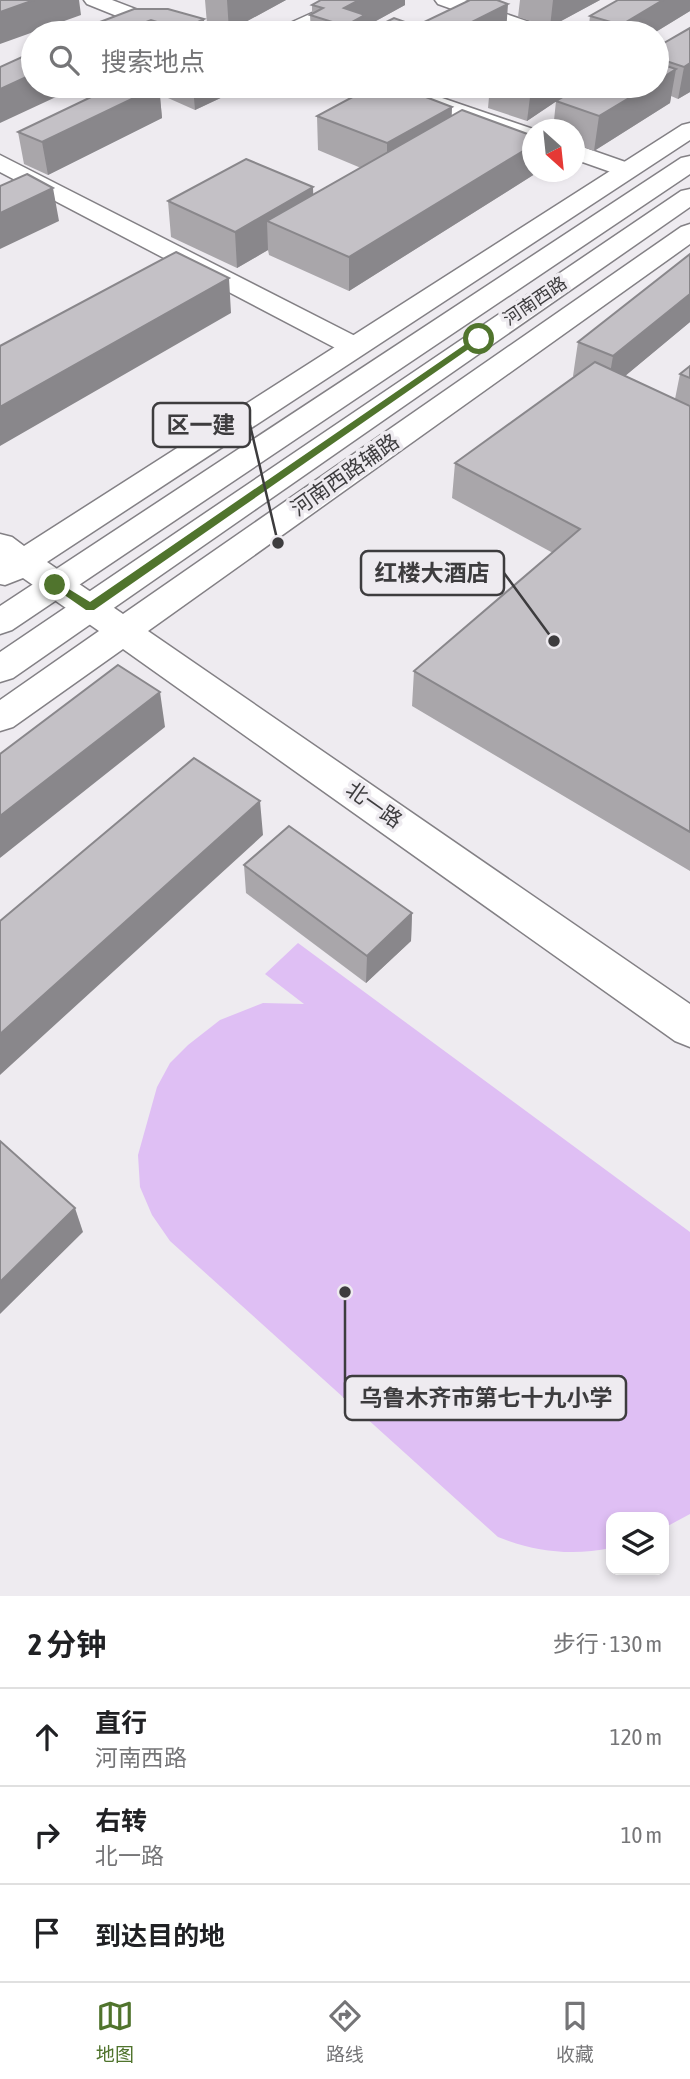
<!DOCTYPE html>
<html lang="zh">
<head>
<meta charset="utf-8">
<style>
  body { margin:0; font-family:"Asap Condensed","Noto Sans SC",sans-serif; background:#f6f6f6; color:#202124 }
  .controls { position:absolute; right:21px; bottom:21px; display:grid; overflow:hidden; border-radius:14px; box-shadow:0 4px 10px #0003 }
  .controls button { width:63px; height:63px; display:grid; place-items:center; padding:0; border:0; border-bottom:2px solid #e0e0e0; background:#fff; color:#202124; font:35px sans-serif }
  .compass { position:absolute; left:522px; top:119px; width:63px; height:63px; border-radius:50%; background:#fff; box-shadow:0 4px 10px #0003; rotate:153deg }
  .stop { position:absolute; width:21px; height:21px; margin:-16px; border:5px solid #50742d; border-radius:50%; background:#fff }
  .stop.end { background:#50742d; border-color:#fff; box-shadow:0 2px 7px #0008 }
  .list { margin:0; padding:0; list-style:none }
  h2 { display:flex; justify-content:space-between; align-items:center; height:91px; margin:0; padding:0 28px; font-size:30px }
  h2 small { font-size:23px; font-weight:400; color:#757577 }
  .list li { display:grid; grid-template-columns:46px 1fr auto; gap:21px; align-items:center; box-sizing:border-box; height:98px; padding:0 28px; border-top:2px solid #e0e0e0 }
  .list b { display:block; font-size:26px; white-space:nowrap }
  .list p { margin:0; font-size:23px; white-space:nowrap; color:#757577 }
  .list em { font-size:23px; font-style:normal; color:#757577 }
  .icon { flex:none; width:38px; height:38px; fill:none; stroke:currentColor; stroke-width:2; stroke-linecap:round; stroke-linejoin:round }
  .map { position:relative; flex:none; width:690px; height:1596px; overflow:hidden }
  .search { position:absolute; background:#fff; box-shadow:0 4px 10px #0003; left:21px; right:21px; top:21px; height:77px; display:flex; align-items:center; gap:18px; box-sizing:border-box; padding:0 24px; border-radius:38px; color:#757577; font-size:26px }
  .sheet { height:385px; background:#fff }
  nav { display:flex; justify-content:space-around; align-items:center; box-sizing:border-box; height:98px; border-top:2px solid #e0e0e0; background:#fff; font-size:19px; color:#757577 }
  nav a { display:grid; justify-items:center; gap:4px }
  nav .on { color:#50742d }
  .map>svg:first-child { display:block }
  .green { fill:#dfbff4 }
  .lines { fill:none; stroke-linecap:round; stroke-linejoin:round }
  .street-casing { stroke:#838085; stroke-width:3 }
  .secondary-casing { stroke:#838085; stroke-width:3 }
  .primary-casing { stroke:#838085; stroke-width:3 }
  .street { fill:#fff; fill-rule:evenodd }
  .secondary { fill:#fff; fill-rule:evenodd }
  .primary { fill:#fff; fill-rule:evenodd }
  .wall { fill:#a9a6aa }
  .shaded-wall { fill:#89878b }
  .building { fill:#c4c1c6; stroke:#89878b; stroke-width:2 }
  .route { fill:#50742d }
  .labels { text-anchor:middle; stroke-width:7; stroke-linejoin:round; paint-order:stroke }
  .far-street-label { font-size:18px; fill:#3d3c3e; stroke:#eeebf0 }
  .street-label { font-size:21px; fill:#3d3c3e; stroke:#eeebf0 }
  .leader { fill:none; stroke:#3d3c3e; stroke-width:2.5 }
  .callout-dot { fill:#3d3c3e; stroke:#eeebf0; stroke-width:2.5 }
  .callout { fill:#eeebf0; stroke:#3d3c3e; stroke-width:2.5 }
  .callout-label { font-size:23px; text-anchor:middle; font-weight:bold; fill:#3d3c3e }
</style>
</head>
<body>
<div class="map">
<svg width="690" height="1596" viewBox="0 0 690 1596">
  <rect width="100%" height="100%" fill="#eeebf0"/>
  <!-- green -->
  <path class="green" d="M298,943L690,1232V1514L664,1528V1517H611V1548C572,1556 536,1552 498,1537L170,1241L152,1215L140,1187L138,1155L157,1087L170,1063L188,1045L220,1020L263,1003L304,1004L265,974Z"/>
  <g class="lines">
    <defs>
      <path id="street" d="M84,0H112L185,28L188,33H159L87,4Z
        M341,0H368L365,4L304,33H276L279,28Z
        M435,0H465L547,28L550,33H519L438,4Z
        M375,86H407L536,130H532V143L378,91Z
        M574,144L634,165L637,170L634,175L625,177L574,159Z
        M0,155L363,340L367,346L363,352L353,354L343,352L0,172Z"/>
      <path id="secondary" d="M690,123V140L47,562L123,614L681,227L690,224V244L148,631L690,1004V1047L675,1041L123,649L13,727L0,731V700L99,631L23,578L5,585L0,584V534L12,537L24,546L682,125Z"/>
      <path id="primary" d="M690,156V174L12,630L0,634V606L681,158Z
        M690,189V207L13,678L0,682V652L681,191Z"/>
    </defs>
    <!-- street casing -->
    <use href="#street" class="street-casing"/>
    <!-- secondary casing -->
    <use href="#secondary" class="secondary-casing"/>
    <!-- primary casing -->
    <use href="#primary" class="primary-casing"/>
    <!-- street -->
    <use href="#street" class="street"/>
    <!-- secondary -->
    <use href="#secondary" class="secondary"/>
    <!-- primary -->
    <use href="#primary" class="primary"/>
  </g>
  <!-- wall -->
  <path class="wall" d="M205,0H286L229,31L207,24Z
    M520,0H600L550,27L518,17Z
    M690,0V11L654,33H588L590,16Z
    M312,5H405L365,27V33H311L310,15L312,14Z
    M134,9L205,33H71Z
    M690,28V92L678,99L671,96L670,103L594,151L575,144V130H553L556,101L657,86V47Z
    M159,86L162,118L48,175L24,164L18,132Z
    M167,86H246L195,110L168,98Z
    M490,86H579L527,121L488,108Z
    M317,116H452L538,172L349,291L269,255L268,250L237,268L171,237L168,201L313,195L361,168L318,150Z
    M690,254V322L625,376L675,399L680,374L690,366V871L412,706L414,671L553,553L452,498L455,463L575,377L573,376L578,342Z
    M244,865L412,913L411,941L366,983L246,893Z"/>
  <!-- shaded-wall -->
  <path class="shaded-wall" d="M34,0H79L81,15L0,44V12Z
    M227,0H286L229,31Z
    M359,0H405V5L365,27V33H345L344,8Z
    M553,0H600L550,27Z
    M663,0H690V11L654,33H619L621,25Z
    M508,4L506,33H450Z
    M204,19L205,33H182V30Z
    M151,20L153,33H118Z
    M690,63V92L678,99L684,67Z
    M676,69L670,103L594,151L599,116L649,86H657V81Z
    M33,74V86H70L71,90L0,123V89Z
    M159,86L162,118L48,175L42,142Z
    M193,86H246L195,110Z
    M535,86H579L527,121L531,89Z
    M452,107L451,141L387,178V143Z
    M533,145V172H538L349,291V257Z
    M313,187L314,223L267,221L268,250L237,268L235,232Z
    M53,188L59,221L0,249V213Z
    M229,278L231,313L0,446V407Z
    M690,294V322L607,391L613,356Z
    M160,692L165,727L0,858V816Z
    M260,801L263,835L0,1075V1034Z
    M412,913L411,941L366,983L367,956Z
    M75,1208L83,1232L0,1314V1282Z"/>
  <!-- building -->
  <path class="building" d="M0,0H34L0,12Z
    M321,0H359L344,8L365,15L345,26L310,15L323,8L312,5Z
    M470,0H497L508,4L450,33H375L368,31L394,18L416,26Z
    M618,0H663L621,25L590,16Z
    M134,9H168L204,19L182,30L151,20L118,33H71Z
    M256,26L273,33H240Z
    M690,28V63L684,67L657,58V47Z
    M33,52V74L0,89V67Z
    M657,63L676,69L657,81Z
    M114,86H159L42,142L18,132Z
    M373,86H397L452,107L387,143L317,116Z
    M521,86H535L531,89Z
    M582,86H649L599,116L556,101Z
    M462,110L533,136V145L349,257L267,221Z
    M246,159L313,187L235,232L168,201Z
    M27,174L53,188L0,213V186Z
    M176,252L229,278L0,407V346Z
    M690,254V294L613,356L578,342Z
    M595,362L690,406V832L414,671L580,529L455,463Z
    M690,366V378L680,374Z
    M118,665L160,692L0,816V754Z
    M194,758L260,801L0,1034V921Z
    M289,826L412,913L367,956L244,865Z
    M0,1141L75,1208L0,1282Z"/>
  <!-- route -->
  <path class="route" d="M476,337L483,339L94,610H86L50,585L59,583L90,602Z"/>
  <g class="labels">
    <!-- far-street labels -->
    <g class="far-street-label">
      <text transform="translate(535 301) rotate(-34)" y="6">河南西路</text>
    </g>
    <!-- street labels -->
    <g class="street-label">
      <text transform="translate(345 475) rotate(-35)" y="7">河南西路辅路</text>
      <text transform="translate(374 805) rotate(35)" y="7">北一路</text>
    </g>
  </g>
  <!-- callouts -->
  <path class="leader" d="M278 543L250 425M554 641L504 573M345 1292L345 1398"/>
  <g class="callout-dot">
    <circle cx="278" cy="543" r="7"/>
    <circle cx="554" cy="641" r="7"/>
    <circle cx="345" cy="1292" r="7"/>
  </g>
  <g class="callout">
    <rect x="153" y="403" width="97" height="44" rx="7"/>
    <rect x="361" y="551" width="143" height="44" rx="7"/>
    <rect x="345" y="1376" width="281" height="44" rx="7"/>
  </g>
  <g class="callout-label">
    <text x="201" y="433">区一建</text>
    <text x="432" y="581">红楼大酒店</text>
    <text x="486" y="1406">乌鲁木齐市第七十九小学</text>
  </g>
</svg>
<div class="controls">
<button><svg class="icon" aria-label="layers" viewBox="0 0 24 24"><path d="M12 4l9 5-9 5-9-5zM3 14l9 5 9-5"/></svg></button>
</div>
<svg class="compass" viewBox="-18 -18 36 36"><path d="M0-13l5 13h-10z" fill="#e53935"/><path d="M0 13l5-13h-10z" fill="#757577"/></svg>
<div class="stop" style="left:479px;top:339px"></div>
<div class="stop end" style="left:55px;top:585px"></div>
<div class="search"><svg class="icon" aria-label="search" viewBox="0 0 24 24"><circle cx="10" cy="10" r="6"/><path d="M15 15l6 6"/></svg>搜索地点</div>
</div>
<section class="sheet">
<h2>2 分钟<small>步行 · 130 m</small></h2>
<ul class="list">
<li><svg class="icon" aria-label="ahead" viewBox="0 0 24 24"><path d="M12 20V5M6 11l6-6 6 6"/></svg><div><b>直行</b><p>河南西路</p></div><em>120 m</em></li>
<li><svg class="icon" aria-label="right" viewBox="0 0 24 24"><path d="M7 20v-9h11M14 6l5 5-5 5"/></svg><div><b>右转</b><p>北一路</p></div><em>10 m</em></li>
<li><svg class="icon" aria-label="arrive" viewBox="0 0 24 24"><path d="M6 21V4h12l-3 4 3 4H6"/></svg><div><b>到达目的地</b></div></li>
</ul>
</section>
<nav>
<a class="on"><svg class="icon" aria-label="map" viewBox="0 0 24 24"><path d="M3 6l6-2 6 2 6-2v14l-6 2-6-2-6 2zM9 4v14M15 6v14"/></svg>地图</a>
<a><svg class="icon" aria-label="directions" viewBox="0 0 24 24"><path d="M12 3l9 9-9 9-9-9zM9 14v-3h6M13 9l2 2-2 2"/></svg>路线</a>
<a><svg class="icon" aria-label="saved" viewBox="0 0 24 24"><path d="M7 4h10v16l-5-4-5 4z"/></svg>收藏</a>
</nav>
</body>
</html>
